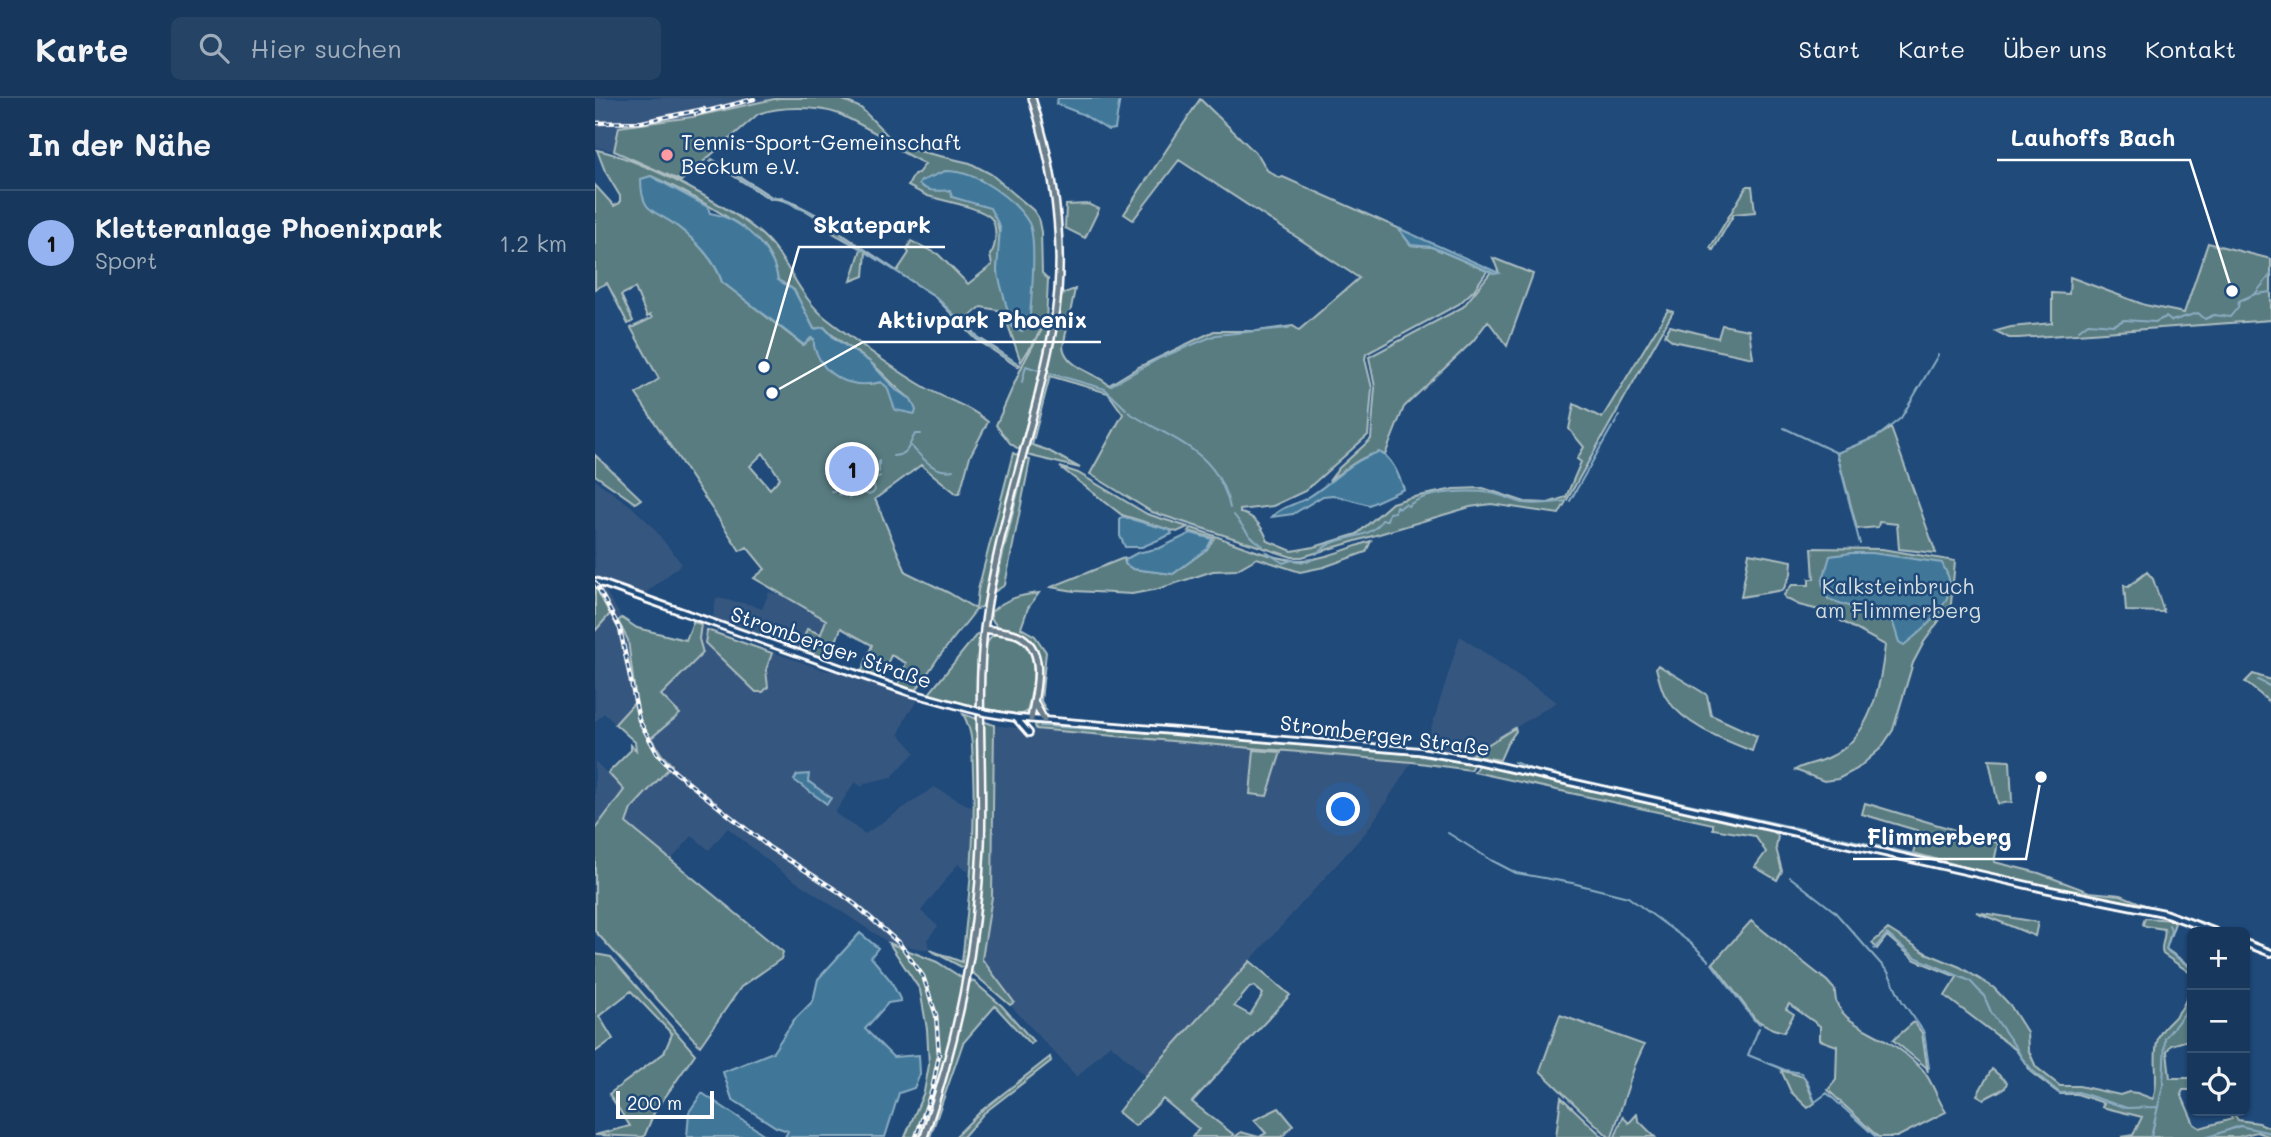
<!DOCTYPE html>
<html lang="de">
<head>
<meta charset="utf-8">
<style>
  body { margin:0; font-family:Mali,sans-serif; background:#244365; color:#f1f3f6 }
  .controls { position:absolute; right:21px; bottom:21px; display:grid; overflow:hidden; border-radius:10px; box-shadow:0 2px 5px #0004 }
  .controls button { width:63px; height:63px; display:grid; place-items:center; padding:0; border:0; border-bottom:2px solid #365272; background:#17385c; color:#f1f3f6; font:35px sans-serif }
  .scale { position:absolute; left:21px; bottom:18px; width:98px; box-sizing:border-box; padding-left:7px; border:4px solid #fff; border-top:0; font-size:19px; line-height:24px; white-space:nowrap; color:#fff; -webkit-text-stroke:5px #1f4a7a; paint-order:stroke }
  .you { position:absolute; left:749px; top:712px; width:24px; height:24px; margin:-18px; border:5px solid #fff; border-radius:50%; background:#1a73e8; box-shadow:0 0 0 10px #1a73e833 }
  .badge { display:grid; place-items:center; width:46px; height:46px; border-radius:50%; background:#95b2f1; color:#111; font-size:23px; font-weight:700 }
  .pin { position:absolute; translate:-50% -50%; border:4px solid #fff; box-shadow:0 2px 7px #0006 }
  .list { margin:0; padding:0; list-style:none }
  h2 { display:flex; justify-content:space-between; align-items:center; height:91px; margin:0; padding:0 28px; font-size:30px }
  h2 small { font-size:23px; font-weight:400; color:#9eacbb }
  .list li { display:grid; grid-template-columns:46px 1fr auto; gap:21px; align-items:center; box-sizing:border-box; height:105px; padding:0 28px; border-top:2px solid #365272 }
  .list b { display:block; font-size:26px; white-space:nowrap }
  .list p { margin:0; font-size:23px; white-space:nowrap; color:#9eacbb }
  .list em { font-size:23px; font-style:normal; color:#9eacbb }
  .icon { flex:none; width:38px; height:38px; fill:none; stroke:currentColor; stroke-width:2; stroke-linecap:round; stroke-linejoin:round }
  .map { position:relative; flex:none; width:1676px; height:1039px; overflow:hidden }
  header { display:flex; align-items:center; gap:42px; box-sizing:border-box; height:98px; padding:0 35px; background:#17385c; border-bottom:2px solid #365272 }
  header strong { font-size:33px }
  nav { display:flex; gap:38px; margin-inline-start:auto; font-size:24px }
  .search { width:490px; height:63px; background:#244365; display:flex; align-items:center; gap:18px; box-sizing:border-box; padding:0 24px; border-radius:10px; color:#9eacbb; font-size:26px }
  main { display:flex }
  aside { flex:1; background:#17385c }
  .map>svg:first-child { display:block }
  .built { fill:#35567f }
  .green { fill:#597b80; stroke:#acbdc0; stroke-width:2; fill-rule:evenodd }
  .water { fill:#3f7799; stroke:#8cadc2; stroke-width:2 }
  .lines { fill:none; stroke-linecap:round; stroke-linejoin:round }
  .stream { stroke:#8cadc2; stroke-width:2 }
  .secondary-casing { stroke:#fff; stroke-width:10 }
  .primary-casing { stroke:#fff; stroke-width:10 }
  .secondary { stroke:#1f4a7a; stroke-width:4.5 }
  .primary { stroke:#6b7e8b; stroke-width:5 }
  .rail-casing { stroke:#fff; stroke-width:4.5 }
  .rail { stroke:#1f4a7a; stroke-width:2; stroke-dasharray:5; stroke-linecap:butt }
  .secondary-bridge-casing { stroke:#fff; stroke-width:10; stroke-linecap:butt }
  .secondary-bridge { stroke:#1f4a7a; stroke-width:4.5 }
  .poi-dot { fill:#ff9aa2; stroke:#1f4a7a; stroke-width:2.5 }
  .labels { text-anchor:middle; stroke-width:5; stroke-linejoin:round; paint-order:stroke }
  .poi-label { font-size:21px; fill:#fff; stroke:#1f4a7a; text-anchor:start }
  .park-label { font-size:21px; fill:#d6dedf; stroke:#1f4a7a }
  .street-label { font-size:21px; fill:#fff; stroke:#1f4a7a }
  .leader { fill:none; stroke:#fff; stroke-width:2.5 }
  .callout-dot { fill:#fff; stroke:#1f4a7a; stroke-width:2.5 }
  .callout-label { font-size:23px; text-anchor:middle; font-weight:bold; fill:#fff; stroke:#1f4a7a; stroke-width:5; stroke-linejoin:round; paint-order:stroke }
</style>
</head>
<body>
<header>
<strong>Karte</strong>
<div class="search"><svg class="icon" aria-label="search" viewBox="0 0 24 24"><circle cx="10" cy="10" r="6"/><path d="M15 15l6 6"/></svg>Hier suchen</div>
<nav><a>Start</a><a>Karte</a><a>Über uns</a><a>Kontakt</a></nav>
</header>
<main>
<aside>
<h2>In der Nähe<small></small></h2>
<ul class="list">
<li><span class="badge">1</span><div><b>Kletteranlage Phoenixpark</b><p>Sport</p></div><em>1.2 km</em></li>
</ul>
</aside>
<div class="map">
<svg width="1676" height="1039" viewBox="0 0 1676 1039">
  <rect width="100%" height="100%" fill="#1f4a7a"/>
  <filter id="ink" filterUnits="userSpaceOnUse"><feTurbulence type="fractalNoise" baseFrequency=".0143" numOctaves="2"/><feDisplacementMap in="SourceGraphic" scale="14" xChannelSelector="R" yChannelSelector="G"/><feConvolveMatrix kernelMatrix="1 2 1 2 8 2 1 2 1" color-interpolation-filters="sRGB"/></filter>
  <g filter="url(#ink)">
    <!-- built -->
    <path class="built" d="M0,0H184L97,19L22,30L19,53L0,49Z
      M0,382L36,408L56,427L87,466L48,497L4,482L27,520L24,523L78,584L104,541L106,526L114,532L166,550L232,573H239L323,603L312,617L304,636L320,654L297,679L270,685L267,689L260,684L240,715L270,736L339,689L380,711L376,776L363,766L326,813L343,828L332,842L335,852L309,848L308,850L294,845L188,775L133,730L114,752L97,738L76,762L30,725L61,658L37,607L20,626L9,615L0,624V533L15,516L0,488Z
      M174,494L188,498L231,522L227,536L211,531L204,553L126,525L118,518L121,500L154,506L167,511Z
      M865,538L962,604L876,657L830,650Z
      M399,627L430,631H441L817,664L772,733L551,978L515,946L482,979L415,907L419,905L387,861L397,799Z
      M0,663L29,692L0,731Z"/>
    <!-- green -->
    <path class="green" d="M184,0H244L266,10L302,47C283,37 264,25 244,16C223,8 184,8 163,16L86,83L19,53L24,29L97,19Z
      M605,1L664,58L672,72L684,80L688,79L803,130L816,147L837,149L892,173L879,192L864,206L771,256L770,261L777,290L773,337L710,393L678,408L645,412V415C660,417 668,430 673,443L697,453L719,449L762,436L797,405L814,400L859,391L888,390L930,404L953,405L971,399L986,364L982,361L989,349L974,331L979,306L1007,320L1073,212L1078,214L964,416L896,406L875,409L707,459H697L557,414L495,376L528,316L513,295L455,278L437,347L452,352L485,370L432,357L452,273L446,272L425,352L415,345L401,327L428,266L451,224L426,264L408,213L386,209L376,217L374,222L377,232L383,239L425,267L423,269L381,241L338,197L271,154L269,178L256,183L266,151L238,135L241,132C225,121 194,99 175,101L115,63L117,61L177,99C190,98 239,124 247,136L302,173L314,155L312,152L316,143L343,156L373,186L397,167L395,157C401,150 403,129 396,120C385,109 348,103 333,98C326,95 319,91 313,88L319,76L323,75L330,66L305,53L306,49L375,65L396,76L438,112L443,119L446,134L447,175L453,181L451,223L469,195L480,191L468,249C472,270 499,274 514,287L544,269L619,233H662L698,228L704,232L764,180L584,62L538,122L529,116ZM385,81L438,160L402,173C404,148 409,131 395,109L357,99L356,92L351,93Z
      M2,52C44,60 147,113 175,145C196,169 206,201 232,221C264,245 298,271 333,291C354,303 375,308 393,324L375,358L365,394L362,396L326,367L280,401L311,474L354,495L381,511L383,492L418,355L424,358L388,508L381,512L343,560L320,594L303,588L311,565L296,557L286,581L266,575L277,547L246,530L234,563L204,553L212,531L226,536L231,522L159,480L170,471L152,449L145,453L41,296L64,281L36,230L57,220L55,217L52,219L40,190L26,197L38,223L33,226L12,185L0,191V87L19,108L25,105V98L10,73ZM56,78C85,91 153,126 171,152C178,162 181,171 183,182L199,192L219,231L229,229C242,244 259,251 274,263C289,275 300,291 316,301L285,284L275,287L219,241L217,240L208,247L127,184C121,163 100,142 83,129C60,110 46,117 47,81ZM168,355L185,380L175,391L155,368Z
      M1152,88H1157L1160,114L1139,116L1118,152L1115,150Z
      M493,106L504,111L490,140L470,130L471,107Z
      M1613,145L1676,161V222L1424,240H1414L1401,233L1416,229L1457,225V195L1474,196L1475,179L1550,207L1589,215Z
      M898,160L938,176L912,248L893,223L878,243L809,309L790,357C773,350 748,374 734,383L744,370L776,341L780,289L774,259L868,209L896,174L904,175Z
      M1127,227L1154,232L1158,260L1078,243L1070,237L1075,228L1123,240Z
      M1296,330L1341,455L1304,451L1302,426L1284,424L1283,429L1262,431L1242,355L1281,339Z
      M0,357L46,401L40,405L0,377Z
      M431,360L435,362L410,487L399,494Z
      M465,369L483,375L552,416L593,429L582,434L527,417Z
      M596,430C629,439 674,463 707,462C730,461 754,450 776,443L771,454L729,469L705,474L662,460L641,472L618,473L563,491L537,496L479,493L456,489L529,460L530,466L538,471L578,476L612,451L619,440L593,433Z
      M1217,450L1287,451L1360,463L1356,506L1329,544L1318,565L1298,632L1286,650L1262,671L1243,681L1229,683L1200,672C1209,666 1224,665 1235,659C1276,640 1286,587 1290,547L1228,513L1204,507L1190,500L1189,497L1197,487H1214V481H1219Z
      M1154,455L1197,463L1196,476L1188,492L1146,499Z
      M1552,474L1558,481L1569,514L1531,513L1529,487L1533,489Z
      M0,488L15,516L0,533Z
      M444,495L433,510L426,530L440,538L451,554L446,603L451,612L444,609L442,603C444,587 448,568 442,553C432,526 395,539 396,514C410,501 425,497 444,495Z
      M27,520L42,530L91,542L98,524L106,526L104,541L108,555L66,597L85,616L56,640L67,657L77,667L36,711L31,725L188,854L186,861L146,889L105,948L0,833V731L29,692L13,675L36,652V647L41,652L40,644L20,626L41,603L33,542L23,523Z
      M112,532L177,555L171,572L173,589L168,594H161L110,545Z
      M382,536L385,538L382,609L333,597Z
      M401,536C449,538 440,581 432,614L425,617L386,610C387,593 386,558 393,543C395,538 397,538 401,536Z
      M1063,567L1112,597L1116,617L1162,638L1157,653C1127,641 1091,628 1072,601C1066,593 1064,580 1061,570Z
      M1658,576L1676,582V605L1650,584Z
      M368,616L399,627L397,799L387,861L419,904L415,907L378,875L335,852L367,864C374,800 381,738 378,674C377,652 379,636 368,616Z
      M448,624L812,654L877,664L878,667L875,672L817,664L441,631L440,627Z
      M920,630L921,633L912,646L905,662L876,657Z
      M659,652L686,654L672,698L655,696Z
      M1394,662L1415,663L1417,704L1403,706Z
      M884,666L1152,725L1160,730L1178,733L1183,738L1181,750L1187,773L1182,782L1160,769L1171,754L1160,738L1118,731V726L879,674Z
      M1270,705L1403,745L1399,764L1444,775L1494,794L1526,797L1557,810L1412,780L1318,755L1324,733L1267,716Z
      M1381,814L1443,824L1440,838Z
      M1550,820L1578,822L1580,825L1571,851L1597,869V876L1568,856C1564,848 1572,839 1569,831L1550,828L1548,826Z
      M1156,823L1232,883L1240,892C1238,921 1272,931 1292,943C1304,950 1317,961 1327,971C1337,982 1342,1001 1351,1014L1302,1039H1283L1233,992L1241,982L1242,948L1225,942V928L1194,906L1191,911L1199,916L1189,934L1178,931L1160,921L1118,865Z
      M1293,831L1331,855L1365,869L1399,890L1415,907L1432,934L1433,951L1441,969L1465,988H1484L1525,997L1534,994L1542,995L1558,1001C1564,985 1559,968 1561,952C1562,929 1576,927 1586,911C1591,904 1591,898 1597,892V941L1576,947L1572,953L1575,980H1597V992H1588L1586,996L1599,1026L1605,1030L1637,1021L1634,1013H1637L1643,1022L1664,1025L1676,1030V1039L1662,1034L1643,1039H1526L1538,1037L1547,1019L1507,1009L1509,1005L1482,996H1465L1437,975L1421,952L1350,898L1362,879L1320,862L1292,838L1282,851L1277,845Z
      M294,845L342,864L375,885L377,882L407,908L438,943L435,946L400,908L368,945L335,1039H310L329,994L334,967L332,931L325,892Z
      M0,856L16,859L100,956L59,1015L49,1039L0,1037L35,1028L14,996L69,955L77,936L36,893L4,918L18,941L0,954Z
      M655,863L695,897L597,1004L639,1037L636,1039H597L604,1031L568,1001L540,1028L523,1014L551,978ZM659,888L668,896L655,917L639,908L654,890Z
      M965,917L1049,947L1040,967L1017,1039H1014L945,973Z
      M1319,924L1327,935L1333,974L1331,969L1298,942Z
      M455,959L456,963L389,1015L368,1039H360L386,1013Z
      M1397,971L1412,984L1410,990L1389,1001L1382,997Z
      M1186,972L1209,979L1220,1005L1213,1010L1196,994Z
      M966,999L1008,1039H961Z
      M684,1010L698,1027L687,1039H640L646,1034L664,1039L671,1035L659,1022Z
      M1042,1016L1043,1022L1060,1039H1020L1028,1019L1034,1025Z"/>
    <!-- water -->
    <path class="water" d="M463,0H525L520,31L513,32L487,16L461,6Z
      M350,73C370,73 383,80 400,91C413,100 426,111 434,125C443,143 436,206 434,227L427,233L417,229L402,173L405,129L395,110L357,99L355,92C345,93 333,95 324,86L326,83Z
      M56,78L113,109L115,115C146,120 178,150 183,182L199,192L219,231L229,229L239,240L275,264L301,292L316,301L321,312L320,316L300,312L292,289L286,284C263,290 237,284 225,262C221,254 218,250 219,241L216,240L209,247L127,184C121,163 100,142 83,129C60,111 46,117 46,81Z
      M803,130L904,175L900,176L837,149L816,147Z
      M784,354C798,360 804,378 809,391L774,407L738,397L728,398L698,416L677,419C686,408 701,407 712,400C736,386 756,362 784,354Z
      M528,419L575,432L577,436L547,449H530L525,438V420Z
      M596,435L617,441L612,451L578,476L538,471L530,466L531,461L542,455L565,450Z
      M1256,455H1277L1347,465C1349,470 1353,476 1354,481C1360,506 1326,534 1309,547L1304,544L1298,525L1287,518L1271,519L1259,510L1233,501L1227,485L1235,458Z
      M214,676L213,683L236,700L232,706L199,682L202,677Z
      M265,835L283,850L276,859L296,883L306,903L293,905L270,931L298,959L324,957L325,976L319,990L304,995L290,1039H190L193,1033L181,1029L137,1001L128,974L178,954L199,922L218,903L223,881Z
      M107,995L173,1039H92L94,1014Z"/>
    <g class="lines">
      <!-- stream -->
      <path class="stream" d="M128,70L176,100L186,99L201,109L215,114L241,130L248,139L341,199L385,242L421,265
        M1661,196L1676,194
        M1484,232L1493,225L1519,227L1529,222L1560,224L1571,219L1576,223L1603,215L1610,221L1619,217L1635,219L1643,209L1644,203L1660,196L1676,176
        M451,274L510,291L531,311
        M427,284L431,268L446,273
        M515,288L565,260L621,237L694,230
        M1022,311V312
        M533,314C578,343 622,351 635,410
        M1019,327L1024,318
        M1189,330L1242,355L1282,339L1306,320L1343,257
        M316,348C328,360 339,376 358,372
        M1242,356L1265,446
        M298,358C315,357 313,347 320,336H326
        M284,363V374
        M236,393L239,394
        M243,396L250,398
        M254,400L265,393L274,397L278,395L280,392L278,383L285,378
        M975,403L1017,329
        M639,417L655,438L668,448
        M671,454L688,465L697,462L709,464
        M721,456C725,453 730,448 735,446C752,437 776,441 787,422H792L794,415L800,414L801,408L805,410L810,406L813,408C830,393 874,392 896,395C907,397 917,402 928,405C942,407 957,405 971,403
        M712,464L718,461
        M1663,582L1676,589
        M445,628L564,635
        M568,635L747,651
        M751,651L822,657
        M825,658L872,665
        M919,664L936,671L1319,756
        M955,682L968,685
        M973,686L1030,699
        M1034,701L1132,723
        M853,735L896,762L921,775L977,785L1033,799L1097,846L1114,863
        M1195,779L1239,813L1293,874L1307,903L1329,934L1334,970
        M1574,827L1576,832L1571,852L1597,871
        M1279,851L1292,836L1320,859L1375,883L1389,898L1396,914L1422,951L1426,959L1438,973L1465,995L1483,994L1532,1010L1563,1009
        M1117,866L1159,922L1165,926
        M1164,930L1153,957L1190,972L1206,975L1212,983L1220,1004L1232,995L1281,1039
        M1556,1039L1568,987L1570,940L1597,906
        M1613,1039L1645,1028L1676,1035"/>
      <defs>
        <path id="secondary" d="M0,483L313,594L375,611
          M391,615L421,620L824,653L882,663L1450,791L1569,815L1621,834
          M421,620L434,635
          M1650,845L1676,855"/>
        <path id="primary" d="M389,531C400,533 413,533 423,537C454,551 440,596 436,621
          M440,605L449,622
          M329,1039C362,942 382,851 386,748C389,676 381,603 389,531C399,452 424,374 443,298C451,263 460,229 463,193C468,127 457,63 437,0"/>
      </defs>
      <!-- secondary casing -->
      <use href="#secondary" class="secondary-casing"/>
      <!-- primary casing -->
      <use href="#primary" class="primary-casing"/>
      <!-- secondary -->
      <use href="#secondary" class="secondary"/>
      <!-- primary -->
      <use href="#primary" class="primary"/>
      <defs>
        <path id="rail" d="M101,16L159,1
          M0,25L47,24L109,11
          M0,484L25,531L44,622L63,657L80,674L175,750L241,792L261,807L305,846L328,878L341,917L344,957L337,992L321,1039"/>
      </defs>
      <!-- rail casing -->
      <use href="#rail" class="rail-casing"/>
      <!-- rail -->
      <use href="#rail" class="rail"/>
      <defs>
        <path id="secondary-bridge" d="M375,611L391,615"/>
      </defs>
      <!-- secondary-bridge casing -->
      <use href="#secondary-bridge" class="secondary-bridge-casing"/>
      <!-- secondary-bridge -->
      <use href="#secondary-bridge" class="secondary-bridge"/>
    </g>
  </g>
  <!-- markers -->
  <circle class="poi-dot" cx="72" cy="57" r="7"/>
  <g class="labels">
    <!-- poi labels -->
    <g class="poi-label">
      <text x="86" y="52">Tennis-Sport-Gemeinschaft<tspan x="86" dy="24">Beckum e.V.</tspan></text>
    </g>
    <!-- park labels -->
    <g class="park-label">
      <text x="1303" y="496">Kalksteinbruch<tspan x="1303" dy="24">am Flimmerberg</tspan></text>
    </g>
    <!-- street labels -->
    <g class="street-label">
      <text transform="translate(236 550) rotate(19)" y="7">Stromberger Straße</text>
      <text transform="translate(790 638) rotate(7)" y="7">Stromberger Straße</text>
    </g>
  </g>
  <!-- callouts -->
  <path class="leader" d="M1637 193L1595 62H1402M169 269L204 149H350M177 295L268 244H506M1446 679L1431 761H1258"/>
  <g class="callout-dot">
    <circle cx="1637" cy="193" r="7"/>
    <circle cx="169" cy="269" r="7"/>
    <circle cx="177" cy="295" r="7"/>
    <circle cx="1446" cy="679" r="7"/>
  </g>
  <g class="callout-label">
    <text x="1498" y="48">Lauhoffs Bach</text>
    <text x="277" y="135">Skatepark</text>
    <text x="387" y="230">Aktivpark Phoenix</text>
    <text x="1344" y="747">Flimmerberg</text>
  </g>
</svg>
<div class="controls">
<button>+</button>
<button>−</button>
<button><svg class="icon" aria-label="locate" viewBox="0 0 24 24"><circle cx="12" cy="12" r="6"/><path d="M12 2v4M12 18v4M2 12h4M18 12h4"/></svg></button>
</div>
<div class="scale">200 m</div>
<div class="you"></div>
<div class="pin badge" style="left:257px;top:371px">1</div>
</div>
</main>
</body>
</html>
